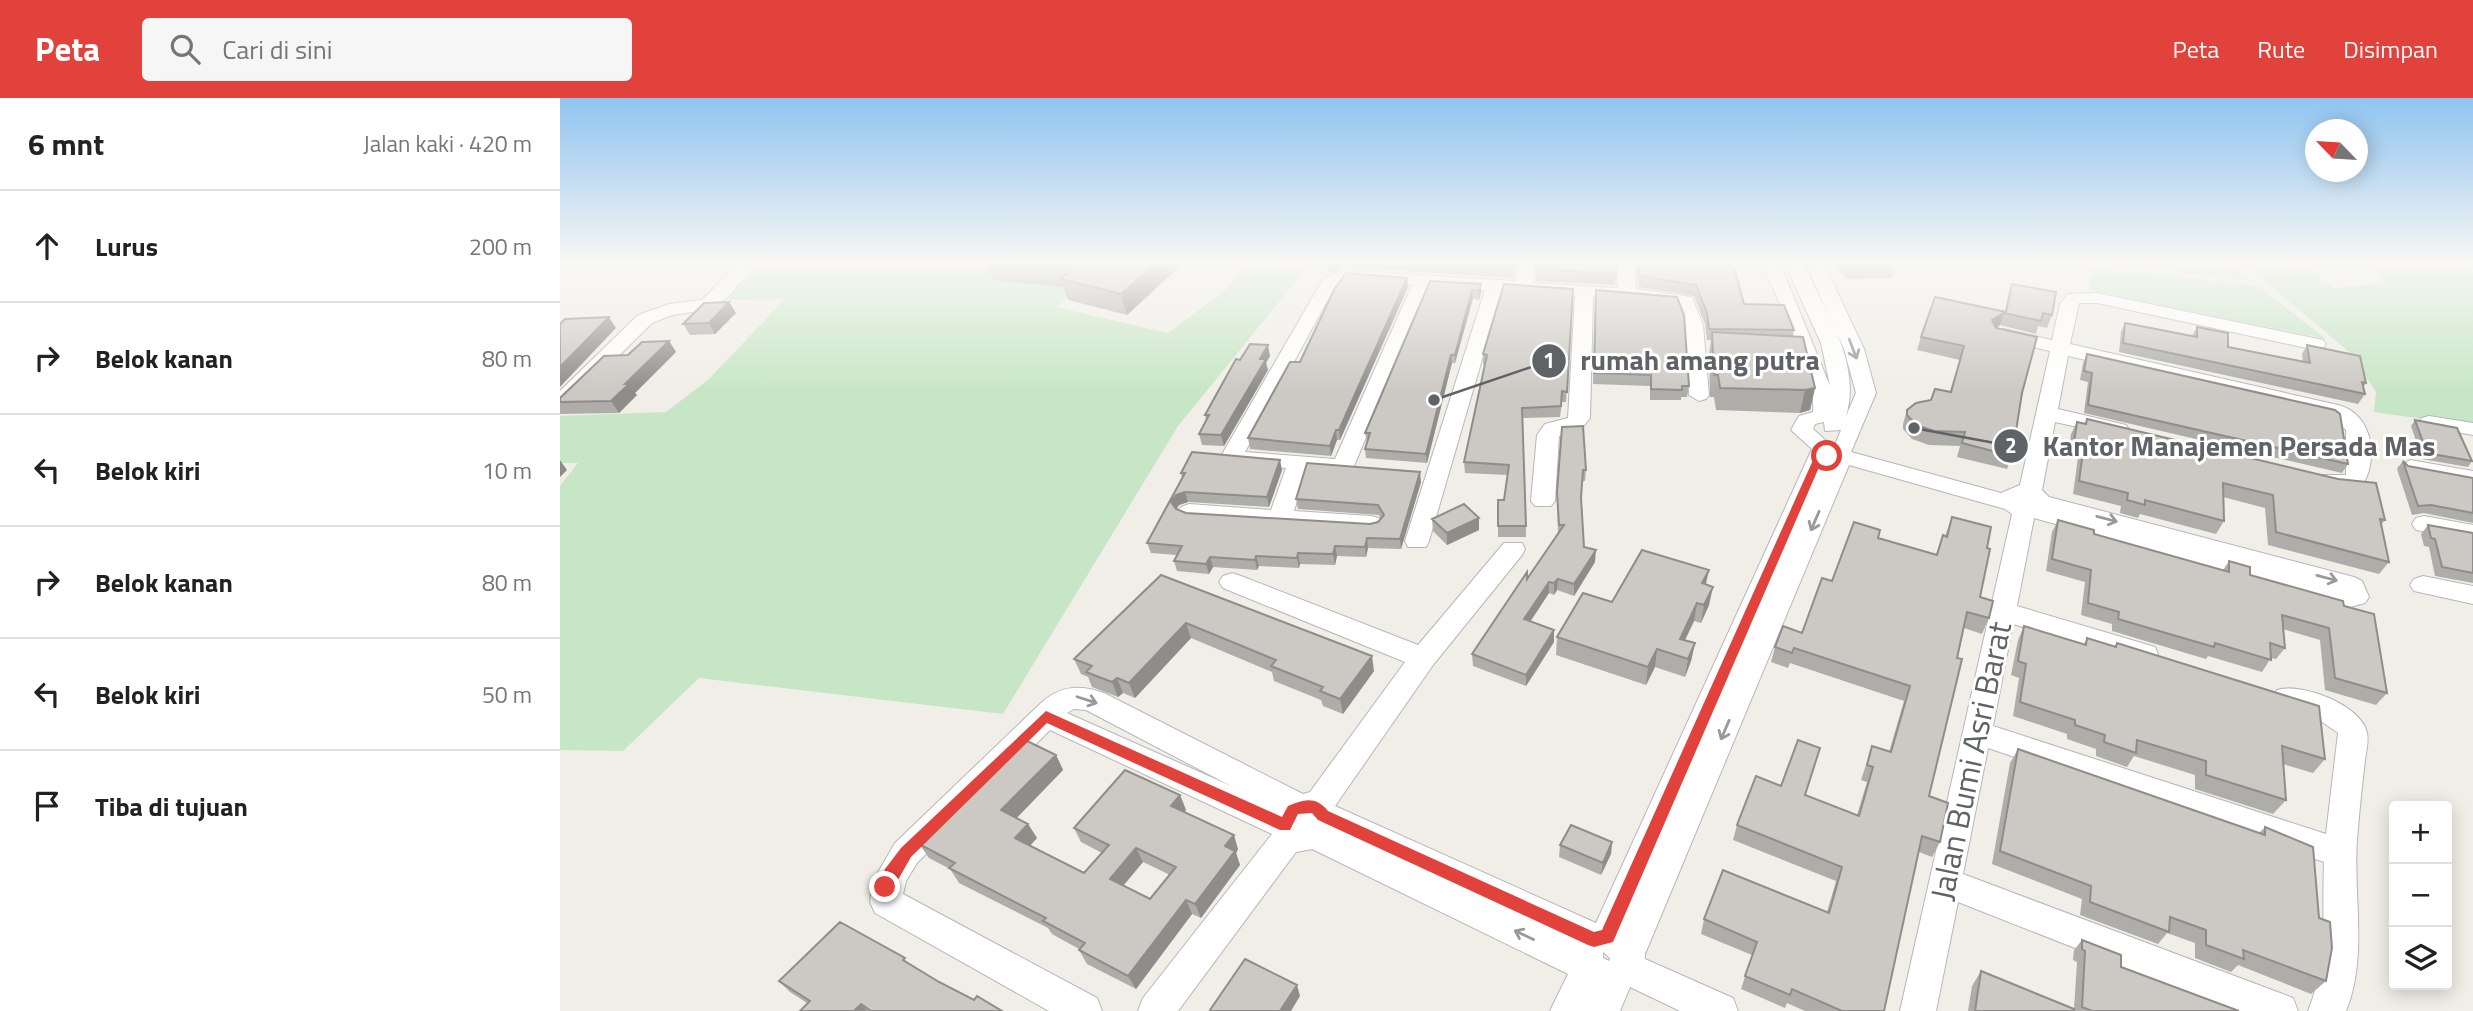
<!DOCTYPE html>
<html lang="id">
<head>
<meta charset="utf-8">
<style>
  body { margin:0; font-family:"Titillium Web",sans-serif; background:#f6f6f6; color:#222 }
  .controls { position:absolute; right:21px; bottom:21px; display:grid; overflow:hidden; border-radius:7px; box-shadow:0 4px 18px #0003 }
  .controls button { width:63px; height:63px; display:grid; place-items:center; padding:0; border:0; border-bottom:2px solid #e0e0e0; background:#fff; color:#222; font:35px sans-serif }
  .compass { position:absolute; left:1745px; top:21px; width:63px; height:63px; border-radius:50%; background:#fff; box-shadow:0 4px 18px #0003; rotate:295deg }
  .stop { position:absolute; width:21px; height:21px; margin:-16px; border:5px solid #e1433c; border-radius:50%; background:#fff }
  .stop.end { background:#e1433c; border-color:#fff; box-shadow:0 2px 7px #0008 }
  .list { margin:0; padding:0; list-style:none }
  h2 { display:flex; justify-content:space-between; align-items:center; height:91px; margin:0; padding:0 28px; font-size:30px }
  h2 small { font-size:23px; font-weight:400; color:#767676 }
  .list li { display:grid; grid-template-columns:46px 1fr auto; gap:21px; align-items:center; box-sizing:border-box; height:112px; padding:0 28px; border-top:2px solid #e0e0e0 }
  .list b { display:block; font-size:26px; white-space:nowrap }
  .list em { font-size:23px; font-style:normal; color:#767676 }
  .icon { flex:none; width:38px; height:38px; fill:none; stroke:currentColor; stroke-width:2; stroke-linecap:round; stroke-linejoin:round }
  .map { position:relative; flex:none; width:1913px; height:913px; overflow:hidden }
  header { display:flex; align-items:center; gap:42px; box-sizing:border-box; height:98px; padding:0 35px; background:#e1433c; color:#fff }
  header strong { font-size:33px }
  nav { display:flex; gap:38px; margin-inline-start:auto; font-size:24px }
  .search { width:490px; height:63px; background:#f6f6f6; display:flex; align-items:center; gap:18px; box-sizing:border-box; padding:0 24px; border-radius:7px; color:#767676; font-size:26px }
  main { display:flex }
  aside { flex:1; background:#fff }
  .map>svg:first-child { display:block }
  .green { fill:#c7e6c5 }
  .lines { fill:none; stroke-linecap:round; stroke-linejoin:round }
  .minor-casing { stroke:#b4b7bb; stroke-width:2 }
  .minor { fill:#fff; fill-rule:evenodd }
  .wall { fill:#afada9; fill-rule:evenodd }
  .shaded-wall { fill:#8f8d89 }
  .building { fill:#ccc9c4; stroke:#8f8d89; stroke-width:2; fill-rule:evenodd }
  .oneway { stroke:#97999c }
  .route { fill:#e1433c }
  .labels { text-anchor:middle; stroke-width:6; stroke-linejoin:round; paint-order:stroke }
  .near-street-label { font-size:32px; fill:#5f6267; stroke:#fff }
  .leader { fill:none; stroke:#5f6267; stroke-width:2.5 }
  .callout-dot { fill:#5f6267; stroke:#fff; stroke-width:2.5 }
  .mark-label { font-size:21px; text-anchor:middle; font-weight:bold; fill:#fff }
  .callout-label { font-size:28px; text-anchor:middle; font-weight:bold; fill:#5f6267; stroke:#fff; stroke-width:6; stroke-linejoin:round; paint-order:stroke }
</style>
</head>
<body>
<header>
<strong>Peta</strong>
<div class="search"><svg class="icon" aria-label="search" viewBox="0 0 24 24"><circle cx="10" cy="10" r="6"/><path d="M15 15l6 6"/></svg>Cari di sini</div>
<nav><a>Peta</a><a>Rute</a><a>Disimpan</a></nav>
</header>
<main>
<aside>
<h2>6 mnt<small>Jalan kaki · 420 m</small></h2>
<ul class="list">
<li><svg class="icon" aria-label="ahead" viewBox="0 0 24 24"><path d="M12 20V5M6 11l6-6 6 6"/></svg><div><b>Lurus</b></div><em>200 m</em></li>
<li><svg class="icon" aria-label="right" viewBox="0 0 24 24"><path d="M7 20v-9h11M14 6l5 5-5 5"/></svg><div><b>Belok kanan</b></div><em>80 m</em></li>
<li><svg class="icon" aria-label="left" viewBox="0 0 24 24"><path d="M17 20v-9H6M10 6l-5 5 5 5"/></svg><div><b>Belok kiri</b></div><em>10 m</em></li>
<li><svg class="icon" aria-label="right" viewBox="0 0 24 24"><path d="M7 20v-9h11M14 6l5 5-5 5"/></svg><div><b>Belok kanan</b></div><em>80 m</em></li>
<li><svg class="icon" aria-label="left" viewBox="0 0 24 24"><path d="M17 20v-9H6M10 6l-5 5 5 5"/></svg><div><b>Belok kiri</b></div><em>50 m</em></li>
<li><svg class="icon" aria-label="arrive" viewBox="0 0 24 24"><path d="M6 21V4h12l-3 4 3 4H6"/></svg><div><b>Tiba di tujuan</b></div></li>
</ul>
</aside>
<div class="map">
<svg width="1913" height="913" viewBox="0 0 1913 913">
  <rect width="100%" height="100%" fill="#f0eee7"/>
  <!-- green -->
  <path class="green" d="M198,166H442L432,181L518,189L496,209L608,235L665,193L684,166H750L618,328L443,616L139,580L63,653L0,652V388L18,365H0V318L106,314L148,282L225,201L168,202Z
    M1546,166H1672L1692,183Z
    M1685,166H1743L1775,190L1826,185L1802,166H1913V328L1814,314L1816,294L1788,253Z
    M1530,169L1698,188L1766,241L1529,192Z"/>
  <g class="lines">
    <defs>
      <path id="minor" d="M178,166H195L171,196L153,211L112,217L92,225L7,309L0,311V293L78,217L109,206L142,202Z
        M958,166H976L973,185L1058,190L1057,166H1075L1076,191L1132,199L1143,227L1149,297L1146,301L1139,303L1129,297L1125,227L1118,207L1033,199L1030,320L1023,329L999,338L995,403L991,408H975L971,403L977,337L985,326L1008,320L1015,198L942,193L869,443L866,449H848L845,443L925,192L869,188L794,368L783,375L747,372L734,413L811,418L819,420L823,426L819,432L811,434L621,419L617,414L621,409L629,406L711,412L726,370L672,365L661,358L763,181L783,172L956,183ZM786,182L852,187L775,361L685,354L773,192Z
        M1202,166H1220L1270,288L1261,245L1225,166H1243C1265,212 1302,266 1286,318L1296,295L1284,251L1246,166H1264L1304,251L1316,295L1291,354L1441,395L1460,387L1490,253L1436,241L1433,237L1443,231L1492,242L1500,206L1508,196L1537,195L1763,242L1766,246L1763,250L1756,252L1537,205H1519L1510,246L1778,307C1814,316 1819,363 1801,390C1787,394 1769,391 1755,387L1752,382L1755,377H1786V332L1771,318L1508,258L1498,311L1566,327L1569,332L1558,338L1495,324L1482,392L1489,399L1794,479L1802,483L1809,499L1805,505L1790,509L1474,420L1457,508L1595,549L1598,556L1595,563L1585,566L1453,526L1433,628L1766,736L1778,635L1755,619L1717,608L1713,600L1717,592C1741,584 1802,607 1807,635C1809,643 1806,654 1805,662C1802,689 1799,715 1797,742C1793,798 1808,860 1786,913H1748C1768,865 1762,815 1764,764L1428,650L1403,776L1720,895L1733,900L1738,913H1675L1398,804L1376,913H1340L1452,416L1445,411L1289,367L1085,856V861L1173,900L1178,913H1120L1070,889L1060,913H990L1008,876L752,751L736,754L618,913H578L583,900L712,736L490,632L357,765L346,783L343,796L537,900L542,913H489L315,815L310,804L313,783L335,745L482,604C502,587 520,587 544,595L743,696L750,694L845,564L663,490L659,484L663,478L672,475L681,478L858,547L944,445H962L965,451L962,457L873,567L775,708L1036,825L1252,351L1231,332L1239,318L1253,314C1257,278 1217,201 1202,166ZM1264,324L1265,333L1281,332L1274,349L1278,354L1270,358L1272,348L1253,331L1255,326ZM514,611L526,612L671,688L507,615ZM1043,854L1050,860L1049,863L1043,860Z
        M1869,318L1913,325V337L1862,328L1858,324L1862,320Z
        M1850,362L1913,373V387L1842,374L1839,369Z
        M1864,418L1913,427V443L1856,432L1852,426L1856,420Z
        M1863,478L1913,488V506L1854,493L1850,487L1854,481Z"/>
    </defs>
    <!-- minor casing -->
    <use href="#minor" class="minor-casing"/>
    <!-- minor -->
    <use href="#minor" class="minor"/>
  </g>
  <!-- wall -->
  <path class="wall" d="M427,166H622L567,217L508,202L503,189L433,182Z
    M768,166H956L954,180L783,169L769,175Z
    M1075,166H1173L1184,206L1234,232L1233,238L1255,290L1250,312L1240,315L1156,312L1154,299H1150L1149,256L1151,242H1147L1145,226L1134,198L1079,189Z
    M1277,166H1336L1332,180L1285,181Z
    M976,171L1056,176L1055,187L976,183Z
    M847,180L848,189L780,342H777L771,358L690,351L688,340L740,264Z
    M870,183L921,194L919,202L913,200L895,265H892L867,365L806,360L805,351L807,344L805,335Z
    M1452,186L1492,217L1487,230L1478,228L1476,236L1440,227L1436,230L1462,295L1452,358L1447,371L1397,359L1400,348L1369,347L1352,341L1343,331V326L1347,312L1390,294L1400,262L1357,252L1361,239L1445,214L1448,198Z
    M1013,191L1006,304H1002L1000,319L963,320L966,439H938V402H944L948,377L905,375L904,364L925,267H923V256Z
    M1036,192L1129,288L1127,299H1121V302H1090V288L1033,286Z
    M169,204L176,215L155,236L130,237L123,226Z
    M1565,225L1632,238L1637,229L1668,249L1743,264L1742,256L1747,247L1806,285L1803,290L1805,296L1798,306L1559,254L1561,234Z
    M109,243L116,254L75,295L77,297L59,315L0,316V300L68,257Z
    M1527,256L1788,366L1782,375L1524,315L1528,284L1520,282L1523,265Z
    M710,258L706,265L708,272L664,348L642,347L639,336L646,322L645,317L680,262Z
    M1527,321L1825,422L1821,427L1829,464L1819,476L1708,447L1705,410L1663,399L1664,423L1656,436L1580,416L1578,420L1560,415L1561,408L1513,396L1518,359L1508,357L1511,336L1517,324L1525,325Z
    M1855,322L1912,363L1908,369L1862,361L1851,328Z
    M1002,329L1026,372L1025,383H1022L1021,400L1024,449L1035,464L1014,498L997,492L994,497L989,495L970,524L994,532V544L966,588L913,568L912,556L967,481L998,436L997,394Z
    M1843,363L1848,368L1913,380V425L1864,415L1852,417L1837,371Z
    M722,372L709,409L628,404L619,407L617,411L626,415L810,426L818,424L821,421L819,417L738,411L736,401L861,384L841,451L808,450L806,459L777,458L775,467L740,466L739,470L699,468L697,472L653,469L649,476L617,473L614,463L617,457L591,455L587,445L622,380L621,375Z
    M1392,419L1427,450L1420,499L1429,520L1422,536L1404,530L1369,698L1380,744L1372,759L1359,754L1324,913H1245L1227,905L1225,910L1181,891L1192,857L1141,836L1144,821L1267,814L1276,783L1173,742L1177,727L1245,697L1297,717L1307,684L1301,682L1312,648L1329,654L1344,603L1230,565L1228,570L1211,564L1215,549L1242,535L1272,483L1318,440L1376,456L1383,437L1385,438Z
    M872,421L919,432L887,447L873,433Z
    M1498,422L1534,436L1663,472L1669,463L1690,477L1784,508L1827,595L1816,607L1765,592L1760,542L1723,531L1725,550L1716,561L1711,560L1702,574L1648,558L1646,561L1552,533V526L1521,517L1525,484L1486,473L1492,434Z
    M1868,427L1913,435V485L1875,478L1869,449L1864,448L1861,436Z
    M601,477L814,573L783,616L763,608L761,602L714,583L712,574L631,540L575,600L563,595L558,599L532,589L528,579L521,576L514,561Z
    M1146,487L1149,507L1141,525L1134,523L1125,542L1135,545L1131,563L1125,579L1095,569L1086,587L996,557L997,539L1052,504Z
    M1464,528L1524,546L1527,540L1555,548L1557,545L1765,661L1753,675L1723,666L1726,702L1713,716L1635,691V677L1574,658L1567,669L1536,658V651L1507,641V636L1453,618L1459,580L1451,577L1458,542Z
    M1458,651L1699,735L1705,729L1766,883L1751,896L1678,867L1671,874L1635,860V845L1607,835L1598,846L1520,817L1522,801L1432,766L1450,665Z
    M496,657L503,672L456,720L468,726L477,740L470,748L524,775L542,755L521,744L514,730L620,697L626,712L624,714L678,751L676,755L680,767L641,820L632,816L576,891L527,866L519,852V851L492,836L488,830L399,785L390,771L369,760L359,746ZM583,764L610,777L590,801L563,788Z
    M1052,744L1051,756L1041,777L999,759L1000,747Z
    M1522,842L1561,869L1679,913H1408L1412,888L1421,873L1514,911L1517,864L1513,862L1514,852Z
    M352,868L379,884L414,902L442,913H240L247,905L230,894L219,883Z"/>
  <!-- shaded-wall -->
  <path class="shaded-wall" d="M595,166H622L567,217L561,196Z
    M768,166H783V169L769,175Z
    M847,180L848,189L780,342L779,332Z
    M921,186V194L919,202V193Z
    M912,192L913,200L895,265V257Z
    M169,204L176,215L155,236L149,225Z
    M1444,215L1440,227L1427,235L1432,222Z
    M49,219L56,230L0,289V269Z
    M109,243L116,254L75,295L77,297L59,315L51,303L65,286Z
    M708,247L710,258L706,265L708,272L664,348L661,337Z
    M891,257L892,265L867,365L866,356Z
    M1255,290L1250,312L1240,315L1245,292Z
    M776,332L777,342L771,358L770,348Z
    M0,362L7,372L0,379Z
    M720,362L722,372L709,409L707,399Z
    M860,374L861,384L841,451L840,441Z
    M625,394L628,404L619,407L614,414L611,404L616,397Z
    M919,420V432L887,447V435Z
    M807,440L808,450L806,459L805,449Z
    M775,448L777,458L775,467L773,456Z
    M1036,452L1035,464L1014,498V486Z
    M738,455L740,466L739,470L737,460Z
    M696,458L699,468L697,472L695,462Z
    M650,459L653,469L649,476L646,466Z
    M1149,472L1145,490L1142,485Z
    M998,481L997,492L994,497V485Z
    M989,484V495L964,533V521Z
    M1153,489L1149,507L1141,525L1144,507Z
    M1137,505L1134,523L1117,559L1120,541Z
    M626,525L631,540L575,600L569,585Z
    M994,532V544L966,588V577Z
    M1135,545L1131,563L1125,579L1128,561Z
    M1097,551L1095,569L1086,587L1088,569Z
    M812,558L814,573L783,616L780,601Z
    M557,580L563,595L558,599L552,584Z
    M496,657L503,672L450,727L441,712Z
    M620,697L626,712L617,723L611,708Z
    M468,726L477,740L463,755L455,740Z
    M674,737L678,751L676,755L680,767L641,820L635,806L665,748Z
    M1052,744L1051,756L1041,777L1043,765Z
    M576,750L583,764L557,795L550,781Z
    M626,802L632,816L576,891L568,878Z
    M737,887L740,898L731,913H720Z
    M301,906L307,913H294Z"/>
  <!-- building -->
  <path class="building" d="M477,166H595L561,196L501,181L514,170Z
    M906,166H954V169Z
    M977,166H1056V176L976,171Z
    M1078,166H1173L1184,206L1224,207L1234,232L1149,231L1147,215L1136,187L1080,178Z
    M786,175L847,180L779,332H776L770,348L688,340L730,264H740L775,190Z
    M870,183L921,186L919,193L912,192L895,257H891L866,356L805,351L810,335H805Z
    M944,186L1013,191L1007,294L1002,293L1001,308L962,310L966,428H938V402H944L949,367L904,364L927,257L923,256Z
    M1452,186L1496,194L1492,217L1483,215L1481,223L1444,215L1432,222L1436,230L1477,239L1462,295L1452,358L1402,345L1405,334L1374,333L1356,327L1347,317V312L1356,305L1371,302L1375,291L1391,294L1404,248L1361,239L1375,199L1446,214Z
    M1036,192L1117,199L1124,217L1129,288H1122V292L1091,291V277L1034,275Z
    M169,204L149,225L123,226L144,205Z
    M49,219L0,269V226L5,221Z
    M1565,225L1637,239V229L1668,235V249L1750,265L1747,247L1800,258L1806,285L1802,284L1805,296L1563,245Z
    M1152,234L1243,239L1255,290L1245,292L1160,290L1158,277H1154Z
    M109,243L65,286H69L51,303L0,304V300L44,258L68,257L82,244Z
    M690,246L708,247L700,261H706L661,337L639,336L649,317H645L676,261L680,262Z
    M1527,256L1775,312L1780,316L1788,366L1528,307L1532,275L1524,273Z
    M1527,321L1778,381L1816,385L1825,422L1820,421L1829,464L1716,434L1713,397L1663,385L1664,423L1585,402V407L1567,402L1568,395L1519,383L1524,347L1514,344L1517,324L1526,326Z
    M1855,322L1897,330L1912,363L1867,355Z
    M1023,328L1026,372H1023L1021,400L1024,449L1036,452L1014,486L998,481L994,485L989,484L964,521L994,532L966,577L912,556L967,474V481L1004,427H999L997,394L1002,329Z
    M632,354L720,362L707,399L625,394L616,397L611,404L616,411L626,415L810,426L818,424L824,417L818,407L736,401L747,365L860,374L840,441L807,440L805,449L775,448L773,456L738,455L737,460L696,458L695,462L650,459L646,466L614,463L622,448L587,445L625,375H621Z
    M1843,363L1848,368L1913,380V415L1871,407L1858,408Z
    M904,406L919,420L887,435L872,421Z
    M1392,419L1431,429L1427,450L1430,451L1420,499L1433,503L1429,520L1407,514L1397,560L1402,561L1369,698L1388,705L1380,744L1362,738L1324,913H1282L1232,891L1230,897L1185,878L1197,844L1144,821L1163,772L1269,815L1282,769L1177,727L1196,678L1221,688L1238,642L1260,650L1245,697L1299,718L1313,669L1307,667L1312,648L1331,654L1350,588L1234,550L1232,555L1215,549L1223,528L1242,535L1262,480L1272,483L1294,424L1320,432L1318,440L1377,457L1383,437L1387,439Z
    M1498,422L1534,432V436L1669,474V463L1690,469V477L1783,503L1784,508L1814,516L1827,595L1775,580L1769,530L1722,517L1725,550L1710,545L1711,562L1655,545L1654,549L1558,521L1559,514L1528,505L1531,472L1492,461Z
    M1868,427L1913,435V475L1882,469L1875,441L1871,440Z
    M1082,452L1149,472L1142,485L1153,489L1144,507L1137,505L1120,541L1135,545L1128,561L1097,551L1088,569L997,539L1023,495L1052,504Z
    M601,477L812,558L780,601L760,593L763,589L711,568L716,562L626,525L569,585L557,580L552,584L526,574L532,568L514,561Z
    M1464,528L1526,547L1527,540L1556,549L1557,545L1759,608L1765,661L1722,648L1726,702L1646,677V663L1577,642L1576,655L1544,644L1545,637L1515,627V622L1460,604L1466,566L1458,563Z
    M463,641L496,657L441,712L468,726L455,740L524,775L549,747L514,730L565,672L620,697L611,708L674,737L665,748L675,753L635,806L626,802L568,878L519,852L525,845L483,823L486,820L389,770L395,765L359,746ZM576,750L616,769L590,801L550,781Z
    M1458,651L1705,737V729L1753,749L1759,820L1770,824L1772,850L1766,883L1683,852L1684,861L1646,847V832L1610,819L1609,834L1530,804L1531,788L1440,753Z
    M1011,727L1052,744L1043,765L1000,747Z
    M280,824L345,860L343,862L379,884L414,902L417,898L442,913H311L301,906L294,913H240L250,903L219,883Z
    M1522,842L1561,857V869L1679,913H1532L1522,909L1525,853L1522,851Z
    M685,861L737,887L720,913H652L650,912Z
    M1421,873L1514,911V913H1415Z"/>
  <!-- one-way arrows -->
  <defs><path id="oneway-shaft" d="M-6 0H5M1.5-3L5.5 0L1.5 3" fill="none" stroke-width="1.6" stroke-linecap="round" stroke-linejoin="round" transform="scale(1.75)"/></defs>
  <g class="oneway">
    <use href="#oneway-shaft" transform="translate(1293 251) rotate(69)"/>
    <use href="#oneway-shaft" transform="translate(1547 421) rotate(15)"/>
    <use href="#oneway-shaft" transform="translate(1255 423) rotate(113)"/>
    <use href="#oneway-shaft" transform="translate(1767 480) rotate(15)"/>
    <use href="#oneway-shaft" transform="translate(527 602) rotate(18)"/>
    <use href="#oneway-shaft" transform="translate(1165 632) rotate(113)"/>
    <use href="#oneway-shaft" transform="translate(964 837) rotate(-155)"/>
  </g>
  <!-- sky -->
  <linearGradient id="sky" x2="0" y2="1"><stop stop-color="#90c4f0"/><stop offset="0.56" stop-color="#f8f7f4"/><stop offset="1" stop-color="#f8f7f4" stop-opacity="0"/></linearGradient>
  <rect width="1913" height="294" fill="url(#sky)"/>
  <!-- route -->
  <path class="route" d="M1258,351H1265L1272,358L1263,360L1053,844L1034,849L1028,847L758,722L752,715L738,716L730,732H720L487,625L351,759L331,794H320L318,789L325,771L341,750L486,613L722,719L728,708C744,701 756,698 768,713L1034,834L1042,832Z"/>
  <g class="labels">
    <!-- near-street labels -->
    <g class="near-street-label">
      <text transform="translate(1411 663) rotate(-78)" y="11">Jalan Bumi Asri Barat</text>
    </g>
  </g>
  <!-- callouts -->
  <path class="leader" d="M874 302L989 263M1354 330L1451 348"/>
  <g class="callout-dot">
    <circle cx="874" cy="302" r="7"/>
    <circle cx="1354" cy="330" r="7"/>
    <circle cx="989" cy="263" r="18"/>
    <circle cx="1451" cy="348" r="18"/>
  </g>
  <g class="mark-label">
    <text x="989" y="270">1</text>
    <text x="1451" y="355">2</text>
  </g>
  <g class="callout-label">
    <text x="1140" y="272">rumah amang putra</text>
    <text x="1679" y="358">Kantor Manajemen Persada Mas</text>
  </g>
</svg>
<div class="controls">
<button>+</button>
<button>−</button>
<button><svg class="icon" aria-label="layers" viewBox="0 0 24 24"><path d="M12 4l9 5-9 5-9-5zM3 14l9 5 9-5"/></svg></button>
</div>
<svg class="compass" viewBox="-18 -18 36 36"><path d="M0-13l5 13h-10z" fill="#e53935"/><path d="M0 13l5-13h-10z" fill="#767676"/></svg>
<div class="stop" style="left:1267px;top:358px"></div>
<div class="stop end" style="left:325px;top:789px"></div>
</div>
</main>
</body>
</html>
